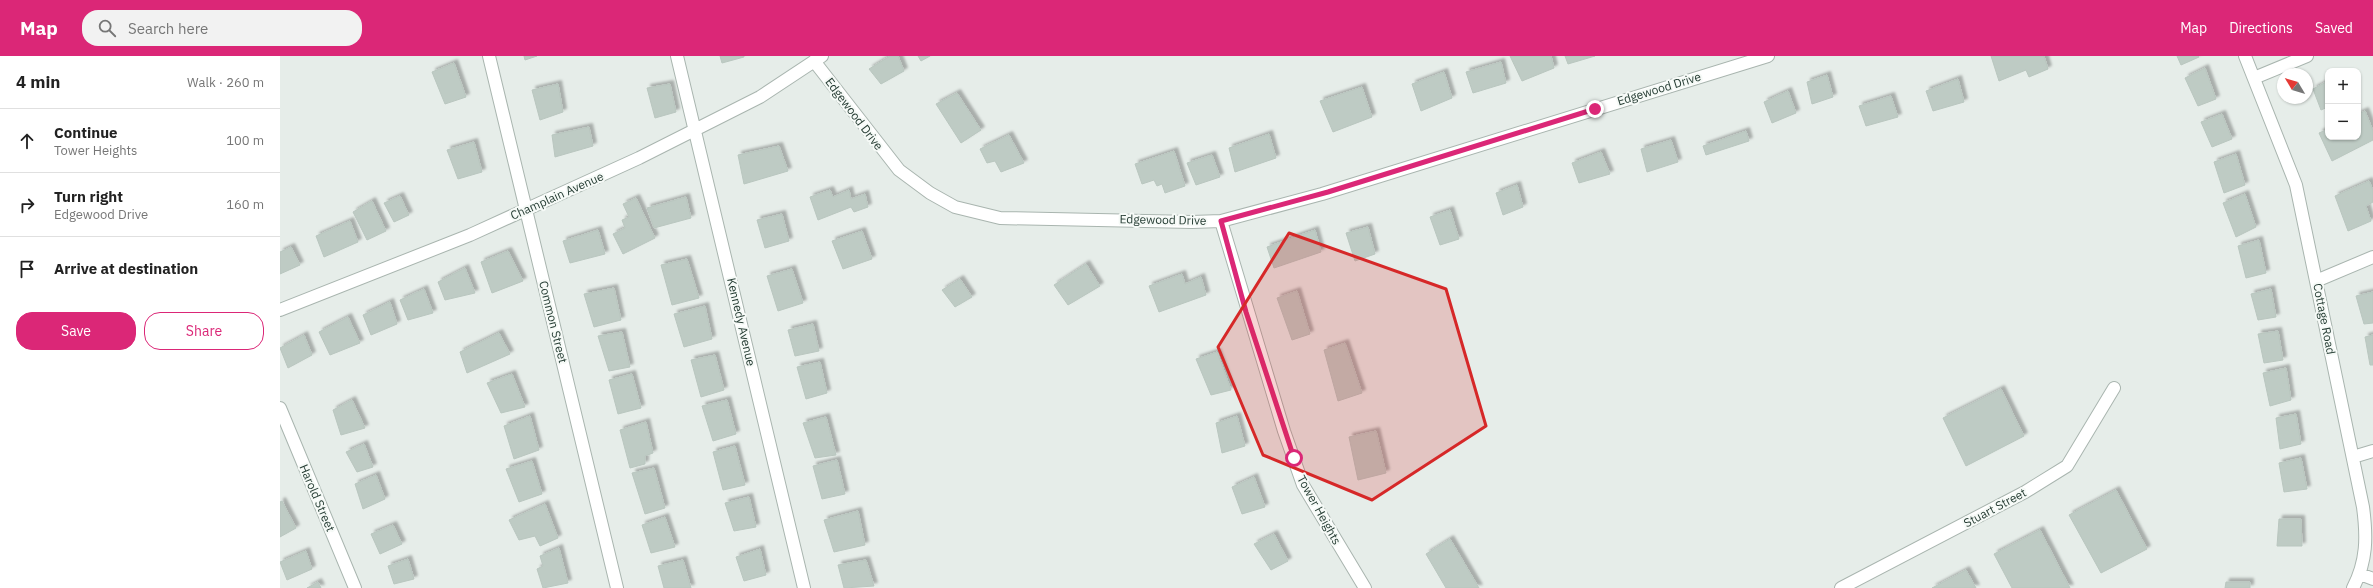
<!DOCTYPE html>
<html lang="en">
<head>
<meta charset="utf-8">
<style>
  body { margin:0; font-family:"IBM Plex Sans",sans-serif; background:#f2f2f2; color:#222 }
  .controls { position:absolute; right:12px; top:12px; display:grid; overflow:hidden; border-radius:8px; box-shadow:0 1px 3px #0004 }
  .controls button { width:36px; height:36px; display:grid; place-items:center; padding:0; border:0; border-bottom:1px solid #e0e0e0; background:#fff; color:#222; font:20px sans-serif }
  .compass { position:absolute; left:1997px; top:12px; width:36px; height:36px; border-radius:50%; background:#fff; box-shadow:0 1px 3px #0004; rotate:308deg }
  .stop { position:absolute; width:12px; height:12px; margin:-9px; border:3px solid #db2777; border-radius:50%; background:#fff }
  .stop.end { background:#db2777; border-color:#fff; box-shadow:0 1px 4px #0008 }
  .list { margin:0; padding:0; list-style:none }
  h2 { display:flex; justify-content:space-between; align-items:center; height:52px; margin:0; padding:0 16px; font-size:17px }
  h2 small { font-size:13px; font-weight:400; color:#767676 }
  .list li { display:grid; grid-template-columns:26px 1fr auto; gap:12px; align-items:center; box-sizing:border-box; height:64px; padding:0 16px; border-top:1px solid #e0e0e0 }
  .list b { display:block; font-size:15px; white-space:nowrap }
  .list p { margin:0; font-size:13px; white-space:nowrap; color:#767676 }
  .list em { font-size:13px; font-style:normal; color:#767676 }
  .actions { display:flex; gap:8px; padding:12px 16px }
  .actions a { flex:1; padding:9px 0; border:1px solid #db2777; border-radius:16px; text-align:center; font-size:14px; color:#db2777 }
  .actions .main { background:#db2777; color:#fff }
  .icon { flex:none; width:22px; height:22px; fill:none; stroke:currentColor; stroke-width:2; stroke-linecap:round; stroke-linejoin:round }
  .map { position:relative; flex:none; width:2093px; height:532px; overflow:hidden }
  header { display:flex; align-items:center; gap:24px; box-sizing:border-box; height:56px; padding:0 20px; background:#db2777; color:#fff }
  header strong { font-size:19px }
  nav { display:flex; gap:22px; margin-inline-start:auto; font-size:14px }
  .search { width:280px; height:36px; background:#f2f2f2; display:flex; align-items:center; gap:10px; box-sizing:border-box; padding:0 14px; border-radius:16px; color:#767676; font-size:15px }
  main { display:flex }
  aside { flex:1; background:#fff }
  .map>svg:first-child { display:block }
  .building { fill:#becbc4; stroke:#b9c6bf; filter:url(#shadow) }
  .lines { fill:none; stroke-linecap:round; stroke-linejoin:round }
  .minor-casing { stroke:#a9b5af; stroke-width:14 }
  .minor { stroke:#fff; stroke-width:12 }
  .route { stroke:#db2777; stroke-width:5 }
  .marked { fill:#d62828; fill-opacity:0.2; stroke:#d62828; stroke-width:3; stroke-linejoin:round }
  .labels { text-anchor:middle; stroke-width:4; stroke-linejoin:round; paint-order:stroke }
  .street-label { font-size:12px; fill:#263d34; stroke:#f6faf7 }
</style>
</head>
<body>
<header>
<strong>Map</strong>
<div class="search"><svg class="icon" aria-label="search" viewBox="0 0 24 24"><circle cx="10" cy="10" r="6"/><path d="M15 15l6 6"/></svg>Search here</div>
<nav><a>Map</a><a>Directions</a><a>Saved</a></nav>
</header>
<main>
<aside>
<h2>4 min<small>Walk · 260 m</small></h2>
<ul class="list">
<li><svg class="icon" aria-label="ahead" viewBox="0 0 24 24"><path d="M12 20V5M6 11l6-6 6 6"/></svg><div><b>Continue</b><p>Tower Heights</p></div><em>100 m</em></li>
<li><svg class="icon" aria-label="right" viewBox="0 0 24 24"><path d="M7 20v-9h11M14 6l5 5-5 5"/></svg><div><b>Turn right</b><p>Edgewood Drive</p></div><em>160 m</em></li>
<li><svg class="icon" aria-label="arrive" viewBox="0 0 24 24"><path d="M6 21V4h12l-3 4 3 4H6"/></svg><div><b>Arrive at destination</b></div></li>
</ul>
<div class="actions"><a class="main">Save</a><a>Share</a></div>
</aside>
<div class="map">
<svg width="2093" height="532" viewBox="0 0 2093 532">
  <defs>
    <filter id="shadow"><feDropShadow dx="3.5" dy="-3.5" stdDeviation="1" flood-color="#0004"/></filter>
  </defs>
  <rect width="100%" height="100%" fill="#e6ede9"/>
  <!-- building -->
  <path class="building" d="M244,0H257L245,4Z
    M440,0H464V1L442,7Z
    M610,0H618L624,15L601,28L589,13Z
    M638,0H650L641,5Z
    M1230,0H1271L1274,12L1242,25Z
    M1285,0H1315L1288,8Z
    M1711,0H1764L1768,13L1749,21L1746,14L1719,25Z
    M1897,0H1918L1919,1L1901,9Z
    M1221,6L1226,27L1193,37L1186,16Z
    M174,7L186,41L165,48L152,16Z
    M1925,12L1936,43L1918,50L1905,22Z
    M1164,16L1172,42L1141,55L1132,28Z
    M1547,19L1553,41L1532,48L1527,26Z
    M1678,23L1684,46L1653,55L1646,35Z
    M2048,25V51L2041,54L2033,33Z
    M278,28L283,56L260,64L252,34Z
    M390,28L396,56L375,62L367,32Z
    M1082,31L1092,61L1053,76L1040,45Z
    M1508,35L1516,57L1492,67L1484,46Z
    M677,37L701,74L681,87L656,48Z
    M1611,40L1618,61L1586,70L1579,50Z
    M2085,55L2093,75V84L2052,105L2039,77L2048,73V81H2078V58Z
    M1942,58L1952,83L1932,91L1921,66Z
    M309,71L313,90L275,101L272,79Z
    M1466,75L1469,85L1426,99L1423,90Z
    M989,78L996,102L955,116L949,92Z
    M729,79L744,107L721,116L715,105L707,107L700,93Z
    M1391,84L1398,106L1367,116L1361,93Z
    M194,86L202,116L178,123L167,94Z
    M499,90L508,115L464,128L458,99Z
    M894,95L905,130L885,137L882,128L877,130L874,124L862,128L855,108Z
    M1321,96L1330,118L1299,127L1292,107Z
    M1956,98L1965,129L1944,137L1934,106Z
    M932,99L940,121L916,129L907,107Z
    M2089,125L2093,134V146L2086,150L2091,165L2068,175L2055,140Z
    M1237,129L1243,151L1223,159L1216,137Z
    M550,134L553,141L569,134L571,143L585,138L588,151L574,156L571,151L538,164L530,141Z
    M1965,138L1976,171L1956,181L1943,147Z
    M120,140L129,159L114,166L104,147Z
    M406,141L411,162L374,172L367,152Z
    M356,142L375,182L343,198L333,178L345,172L342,164L349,161L343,148Z
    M92,145L106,175L87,184L73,156Z
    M1170,154L1179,183L1160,189L1150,161Z
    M502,158L509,185L485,192L477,164Z
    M70,165L78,186L44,201L36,180Z
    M1088,171L1095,198L1075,205L1066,177Z
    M318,174L325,198L290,207L283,185Z
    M1035,174L1041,196L994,212L987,191Z
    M582,175L592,203L563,213L552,185Z
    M1979,184L1986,217L1966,222L1958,190Z
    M11,191L20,209L0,218V196Z
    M228,195L243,225L212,237L201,206Z
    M407,203L419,242L392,249L381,209Z
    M806,208L820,230L788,249L774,229Z
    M185,212L195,237L165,244L158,226Z
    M512,213L523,247L498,255L487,220Z
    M902,218L905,228L921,221L926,239L879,256L869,230Z
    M680,223L692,241L675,251L662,234Z
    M334,232L341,264L314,271L304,238Z
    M144,233L153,257L128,264L120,244Z
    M1991,233L1996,261L1978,264L1971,238Z
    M1017,235L1030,278L1012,284L997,242Z
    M2093,236V267L2084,268L2076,240Z
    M110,246L117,268L91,279L83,259Z
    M425,250L432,283L404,291L394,258Z
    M68,261L80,287L50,299L39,276Z
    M533,268L539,295L515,300L508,274Z
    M1998,275L2003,304L1984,307L1978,278Z
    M342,276L350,311L329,315L318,280Z
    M219,277L230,298L187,317L180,296Z
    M24,279L32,299L8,312L0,292Z
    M2093,279V309H2090L2085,281Z
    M1065,287L1082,337L1058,345L1044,294Z
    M937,296L951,334L931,339L916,303Z
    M435,299L444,334L421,341L411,304Z
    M540,306L547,337L526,343L517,311Z
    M2006,312L2011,344L1990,350L1983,317Z
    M232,318L245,351L221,357L207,327Z
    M352,318L361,352L338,358L329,324Z
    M1721,333L1744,380L1686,410L1663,362Z
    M72,344L85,372L61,379L53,354Z
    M447,344L456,378L433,385L422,350Z
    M2016,358L2021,388L2000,393L1996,362Z
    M250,360L259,394L234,403L224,370Z
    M957,360L965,390L942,397L936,367Z
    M546,361L556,399L535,402L523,367Z
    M366,366L373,397L365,400V408L350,412L340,374Z
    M1096,375L1106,417L1078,424L1069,381Z
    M84,388L93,411L77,416L66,396Z
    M455,390L465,429L443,434L433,396Z
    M2021,402L2027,433L2004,436L1999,407Z
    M557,404L565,438L542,443L533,410Z
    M252,405L262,438L239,446L226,413Z
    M374,412L385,452L365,458L352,417Z
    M96,419L105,443L83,453L75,428Z
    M974,421L985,451L962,458L952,431Z
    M1836,434L1867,493L1821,517L1789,459Z
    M469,441L476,471L454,475L445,447Z
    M2,445L16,472L0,481V446Z
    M265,448L278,482L260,490L255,480L239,484L229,464Z
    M578,455L585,489L554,496L544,464Z
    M385,461L395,491L371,497L362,469Z
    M1999,463H2021L2022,490H1997Z
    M113,469L122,488L100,498L91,478Z
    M1760,474L1790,532H1732L1714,498Z
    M994,478L1008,505L991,514L974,488Z
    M1170,483L1199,532H1166L1146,498Z
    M279,492L288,527L263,532L257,513L263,510L260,500Z
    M480,493L486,519L464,525L456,501Z
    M26,495L32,513L7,524L0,506Z
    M128,503L134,523L114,528L108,510Z
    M403,504L411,532H384L378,510Z
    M586,504L594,530L564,532L558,509Z
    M1686,514L1696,532H1652Z
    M38,526L41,532H27Z
    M1946,526H1970V532H1945Z"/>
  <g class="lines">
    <defs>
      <path id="minor" d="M209,0L337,532
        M397,0L524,532
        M1965,0L2016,129L2083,451C2087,481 2087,505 2073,532
        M534,5L619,114L650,137L675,151L720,162L912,166L941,165L1042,138L1488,0
        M1974,22L2027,0
        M941,165L1004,375L1023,429L1085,532
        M2036,225L2093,201
        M0,254L190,179L359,102L480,41L542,0
        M0,352L75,532
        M2073,401L2093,395
        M2080,518L2093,523
        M1561,532L1745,436L1787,410L1834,332"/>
    </defs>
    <!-- minor casing -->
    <use href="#minor" class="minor-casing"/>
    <!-- minor -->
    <use href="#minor" class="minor"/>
  </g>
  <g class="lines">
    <!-- route -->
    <path class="route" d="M1014,402L966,256L941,165L1048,136L1315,53"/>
  </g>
  <!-- marked area -->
  <path class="marked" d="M1009,177L1166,233L1206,370L1092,444L983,399L938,291Z"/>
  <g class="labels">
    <!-- street labels -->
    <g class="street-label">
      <text transform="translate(1379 33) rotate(-17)" y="4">Edgewood Drive</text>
      <text transform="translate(574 58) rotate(53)" y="4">Edgewood Drive</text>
      <text transform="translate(277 140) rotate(-24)" y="4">Champlain Avenue</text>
      <text transform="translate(883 164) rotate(1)" y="4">Edgewood Drive</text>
      <text transform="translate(2044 263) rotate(79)" y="4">Cottage Road</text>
      <text transform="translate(273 266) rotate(76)" y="4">Common Street</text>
      <text transform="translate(461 266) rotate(77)" y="4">Kennedy Avenue</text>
      <text transform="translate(37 442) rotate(67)" y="4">Harold Street</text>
      <text transform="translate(1715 452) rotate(-28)" y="4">Stuart Street</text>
      <text transform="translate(1039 454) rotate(61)" y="4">Tower Heights</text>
    </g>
  </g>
</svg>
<div class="controls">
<button>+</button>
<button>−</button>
</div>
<svg class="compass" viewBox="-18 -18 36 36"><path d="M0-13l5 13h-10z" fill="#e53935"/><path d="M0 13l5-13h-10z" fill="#767676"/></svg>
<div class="stop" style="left:1014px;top:402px"></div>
<div class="stop end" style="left:1315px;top:53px"></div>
</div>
</main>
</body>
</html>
